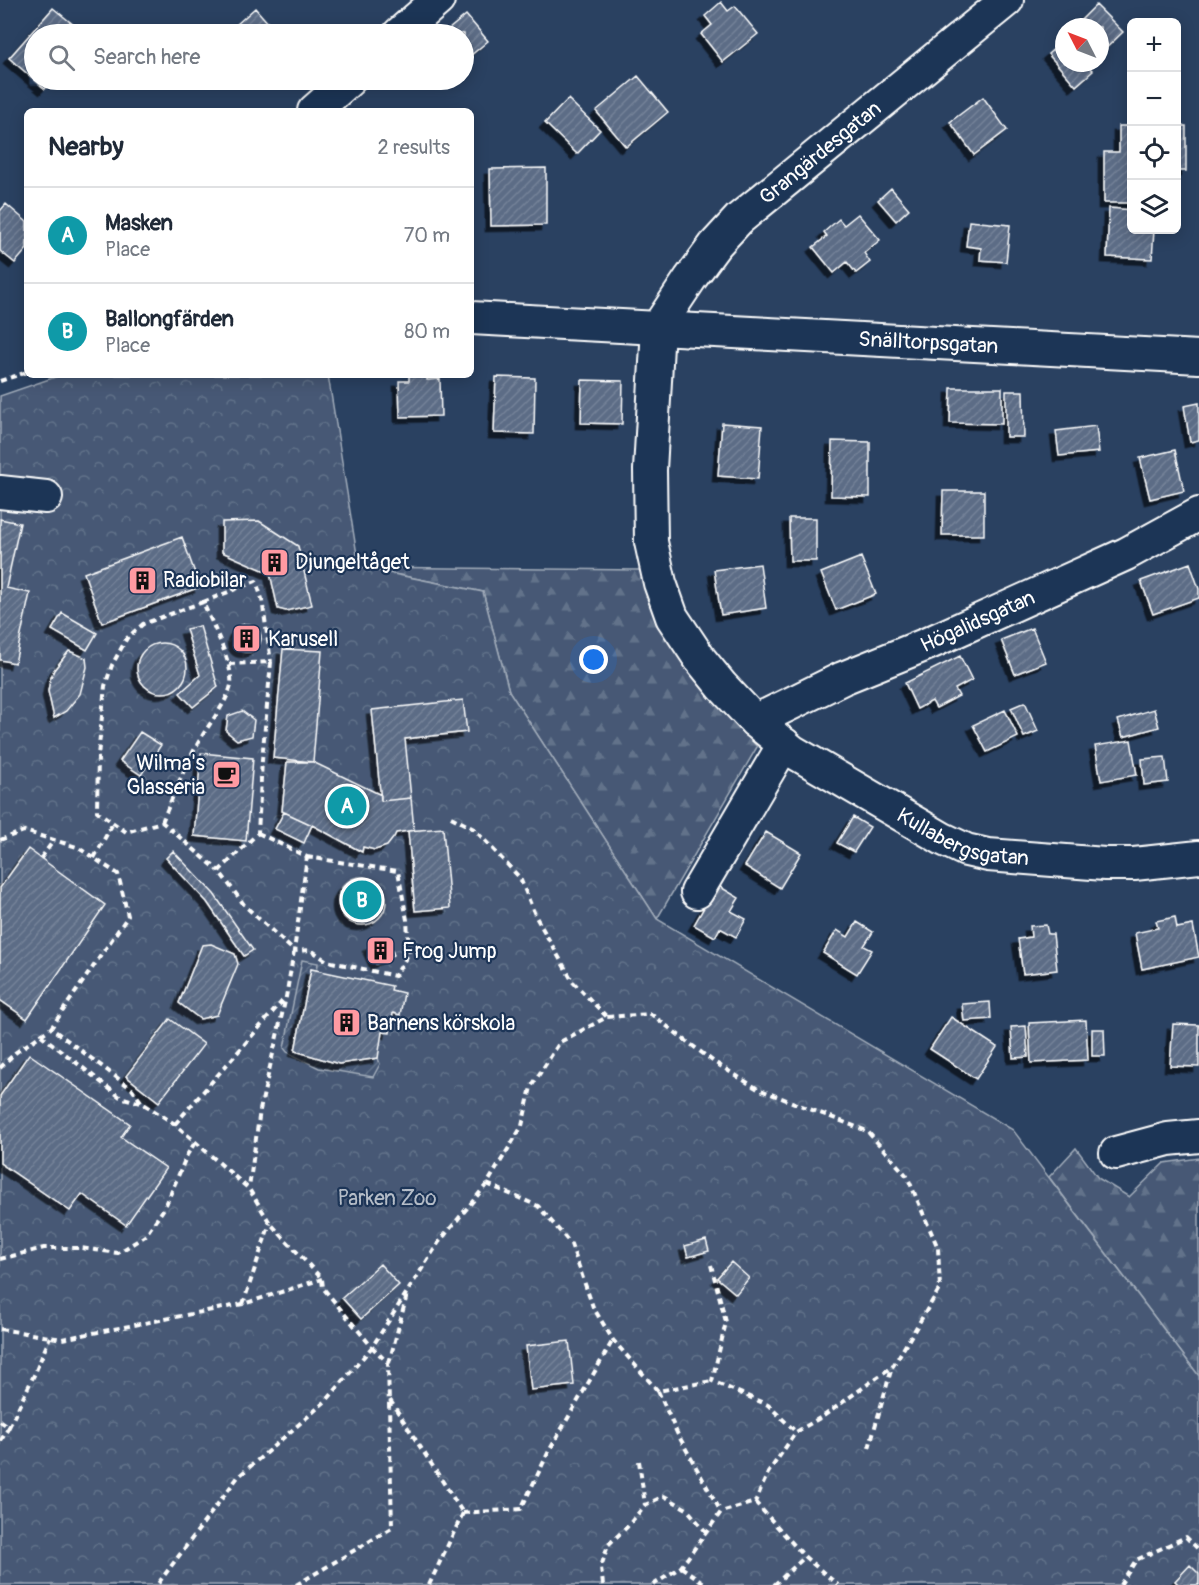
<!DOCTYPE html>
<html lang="en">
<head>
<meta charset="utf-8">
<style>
  body { margin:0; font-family:Pangolin,sans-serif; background:#f2f2f3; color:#1f2937 }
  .controls { position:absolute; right:18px; top:18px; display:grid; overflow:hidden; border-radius:9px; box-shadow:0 3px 15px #0003 }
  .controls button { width:54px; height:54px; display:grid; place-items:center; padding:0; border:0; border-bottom:2px solid #e0e1e3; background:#fff; color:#1f2937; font:30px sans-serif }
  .compass { position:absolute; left:1055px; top:18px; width:54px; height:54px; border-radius:50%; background:#fff; box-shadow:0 3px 15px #0003; rotate:312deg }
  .you { position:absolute; left:594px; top:660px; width:21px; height:21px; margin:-15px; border:4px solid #fff; border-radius:50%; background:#1a73e8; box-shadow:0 0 0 9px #1a73e833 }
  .badge { display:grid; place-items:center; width:39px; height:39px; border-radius:50%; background:#1a73e8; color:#fff; font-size:20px; font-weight:700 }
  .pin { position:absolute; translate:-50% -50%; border:3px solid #fff; box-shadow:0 2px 6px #0006 }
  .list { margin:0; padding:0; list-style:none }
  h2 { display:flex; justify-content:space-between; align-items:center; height:78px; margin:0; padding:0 24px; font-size:26px }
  h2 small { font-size:20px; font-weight:400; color:#747a83 }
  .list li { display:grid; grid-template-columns:39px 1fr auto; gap:18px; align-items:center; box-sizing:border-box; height:96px; padding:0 24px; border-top:2px solid #e0e1e3 }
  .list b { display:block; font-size:22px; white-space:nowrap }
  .list p { margin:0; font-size:20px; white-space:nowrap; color:#747a83 }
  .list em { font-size:20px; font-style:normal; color:#747a83 }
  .icon { flex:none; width:33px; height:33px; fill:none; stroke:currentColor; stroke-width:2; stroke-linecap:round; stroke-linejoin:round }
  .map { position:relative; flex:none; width:1199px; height:1585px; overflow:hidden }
  .search { position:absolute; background:#fff; box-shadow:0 3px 15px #0003; left:24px; top:24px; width:450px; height:66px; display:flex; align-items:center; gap:15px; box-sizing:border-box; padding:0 21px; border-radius:33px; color:#747a83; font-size:22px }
  .panel { position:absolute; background:#fff; box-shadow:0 3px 15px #0003; left:24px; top:108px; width:450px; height:270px; border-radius:9px }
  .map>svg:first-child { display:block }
  .forest { fill:url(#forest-firs); stroke:#a2acba; stroke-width:1.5 }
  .park { fill:url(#park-crowns); stroke:#a2acba; stroke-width:1.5 }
  .garden { fill:url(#garden-furrows); stroke:#a2acba; stroke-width:1.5 }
  .building { fill:url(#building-hatch); stroke:#fff; stroke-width:1.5; filter:url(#shadow) }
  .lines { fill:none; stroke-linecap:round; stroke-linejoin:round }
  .minor-casing { stroke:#fff; stroke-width:36 }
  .path { stroke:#fff; stroke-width:4; stroke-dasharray:6 4.5; stroke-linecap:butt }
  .minor { stroke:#1d3557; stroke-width:32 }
  .labels { text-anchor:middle; stroke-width:4.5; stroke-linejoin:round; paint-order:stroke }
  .street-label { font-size:21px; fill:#fff; stroke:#1d3557 }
  .poi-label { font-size:21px; fill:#fff; stroke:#1d3557; text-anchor:start }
  .park-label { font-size:21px; fill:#b5bdc8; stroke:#1d3557 }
</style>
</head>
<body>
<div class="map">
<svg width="1199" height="1585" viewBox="0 0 1199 1585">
  <defs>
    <pattern id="forest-firs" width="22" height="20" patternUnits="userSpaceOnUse" patternTransform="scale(1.5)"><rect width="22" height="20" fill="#465975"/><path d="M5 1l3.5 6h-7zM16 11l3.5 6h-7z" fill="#62728a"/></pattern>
    <pattern id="park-crowns" width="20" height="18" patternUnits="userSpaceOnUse" patternTransform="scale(1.5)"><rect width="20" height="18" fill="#465975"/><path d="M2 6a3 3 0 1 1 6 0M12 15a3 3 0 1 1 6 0" fill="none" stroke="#62728a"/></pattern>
    <pattern id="garden-furrows" width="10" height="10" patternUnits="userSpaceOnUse" patternTransform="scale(1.5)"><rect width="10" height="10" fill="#465975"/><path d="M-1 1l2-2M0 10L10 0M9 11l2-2" fill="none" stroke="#62728a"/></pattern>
    <pattern id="building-hatch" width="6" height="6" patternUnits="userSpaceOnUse" patternTransform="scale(1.5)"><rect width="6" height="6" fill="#5b6c86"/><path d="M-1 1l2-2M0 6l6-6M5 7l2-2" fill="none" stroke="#748298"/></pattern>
    <filter id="shadow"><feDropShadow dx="-5.5" dy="5.5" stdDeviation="0" flood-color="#0009"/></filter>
  </defs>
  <rect width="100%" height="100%" fill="#2a4161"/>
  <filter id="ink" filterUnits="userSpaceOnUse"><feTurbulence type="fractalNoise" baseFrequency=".0167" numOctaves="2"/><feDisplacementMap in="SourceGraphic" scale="12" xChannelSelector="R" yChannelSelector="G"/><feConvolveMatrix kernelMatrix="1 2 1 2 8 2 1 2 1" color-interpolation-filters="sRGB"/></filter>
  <g filter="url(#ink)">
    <!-- forest -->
    <path class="forest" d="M359,567L639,570L684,659L757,747L657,919L509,691L483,592Z
      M1076,1148L1098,1178L1129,1197L1164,1163L1199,1158V1376L1049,1177Z"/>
    <!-- park -->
    <path class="park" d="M61,375H328L359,567L483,592L509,691L657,919L1013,1130L1199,1376V1585H0V396Z"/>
    <!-- garden -->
    <path class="garden" d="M302,960L318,963L317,970L311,969L295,1051L339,1064L378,1058L380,1064L373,1077L319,1068L287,1052L284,1048Z"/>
    <!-- building -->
    <path class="building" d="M721,2L728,11L735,6L758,34L723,62L701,34L712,25L705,16Z
      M1096,5L1123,32L1100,54V27H1074Z
      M53,8L85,34H34V80H53L45,89L9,58Z
      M255,8L277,33L275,34H226Z
      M466,15L488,41L464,61V34H443Z
      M1064,40V63H1085L1093,71L1076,86L1048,54Z
      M638,76L668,112L626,147L596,111Z
      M983,97L1007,130L974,155L950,122Z
      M568,99L600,130L577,154L545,123Z
      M1119,126H1132V203H1104V152H1119Z
      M1176,126H1186V171H1176Z
      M546,168V225L491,226L490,169Z
      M891,188L909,209L896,221L878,200Z
      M6,204L27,222V249L15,263L0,251V211Z
      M1109,208L1132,210V230H1154L1152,259L1107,257Z
      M858,214L880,240L864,253L870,262L856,273L847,262L834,273L813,247L827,236L824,232L839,219L844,225Z
      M969,221L1010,225L1006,262L980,260L981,248L966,246Z
      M409,375H427V380L440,379L441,416L400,417L399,381H409Z
      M496,377L535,378L534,434L494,433Z
      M582,380L623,381L622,424L581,423Z
      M951,388H1002V424L950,423Z
      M1006,391H1023L1024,437H1006Z
      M1199,403V440L1190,442L1184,406Z
      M722,423L762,426L758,479L718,476Z
      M1096,426L1099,452L1059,456L1056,431Z
      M832,441L870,442V497L831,496Z
      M1175,450L1184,491L1150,499L1140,458Z
      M943,491H984V535H942Z
      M789,518H816V561H790Z
      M0,519L20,523L6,588L30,593L15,663L0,660Z
      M259,521L298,546L312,605L286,611L278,609L270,573L222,552V522Z
      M182,537L200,587L102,623L84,573Z
      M861,557L876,594L836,610L821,573Z
      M1190,563L1199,589V598L1153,614L1141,581Z
      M760,564L766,608L721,615L714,570Z
      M62,613L97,633L87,650L52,630Z
      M233 638a14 14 0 1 1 28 0a14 14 0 1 1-28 0Z
      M200,626L218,687L193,707L180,693L200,675L186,629Z
      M1032,628L1046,662L1015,674L1001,640Z
      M137 668a25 25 0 1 1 50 0a25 25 0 1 1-50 0Z
      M283,649L322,651L313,762L273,758Z
      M69,651L86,658L87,667L80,694L66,711L54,718L48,691L50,680L54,670Z
      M960,656L972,680L955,689L959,696L936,708L932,701L917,709L905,683Z
      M463,700L467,732L405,739L411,798L381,801L372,710Z
      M1025,702L1038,731L1024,737L1011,708Z
      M1154,709L1159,727L1123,737L1118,720Z
      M1005,710L1018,737L987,752L973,725Z
      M242,711L254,720L252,736L237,740L226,731L228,716Z
      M140,732L161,745L141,775L120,761Z
      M1131,740L1137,775L1101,781L1095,746Z
      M201,753L253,758L246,841L194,836Z
      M1165,757L1168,782L1144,785L1142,759Z
      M287,762H313L381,795V801L411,798L414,830L396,833L394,837L387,846L375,850L363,847L362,852L312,825L282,811Z
      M284,812L312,825L304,843L275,829Z
      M853,817L870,827L854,852L837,843Z
      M443,828L450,908L415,911L408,831Z
      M766,832L801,853L780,888L745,866Z
      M28,849L105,905L27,1019L0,1000V888Z
      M173,851L214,894L253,950L244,956L207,902L166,858Z
      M338 901a24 24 0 1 1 48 0a24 24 0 1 1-48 0Z
      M717,885L739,898L731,911L746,919L736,937L720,928L715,937L694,925Z
      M1175,917L1177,928L1193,925L1199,957L1142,969L1135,933L1158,928L1156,921Z
      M857,922L873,932L864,946L872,950L857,974L823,953L837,930L848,937Z
      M1046,925L1048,934H1053L1057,970L1023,974L1018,939L1031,937L1030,926Z
      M386,937L394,955L376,964L368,946Z
      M211,944L235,954L238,964L217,1015L200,1019L179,1003L202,945Z
      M311,969L392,986L391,990L404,993L400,1015L393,1013L390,1033L382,1032L378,1058L339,1064L295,1051Z
      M990,1002L991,1019L964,1021L962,1004Z
      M951,1017L997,1047L976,1079L930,1049Z
      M170,1019L204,1044L159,1102L126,1076Z
      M1086,1020L1088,1060L1031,1063L1029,1023Z
      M1173,1024L1199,1025V1067L1170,1066Z
      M1026,1026L1028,1057L1013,1058L1011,1027Z
      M1092,1029H1104L1105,1056H1092Z
      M29,1054L130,1124L121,1137L166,1168L126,1225L82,1194L70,1211L0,1163V1096Z
      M706,1240L709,1251L688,1257L685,1246Z
      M731,1262L749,1278L736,1294L717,1278Z
      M380,1264L399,1285L361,1319L342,1298Z
      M569,1341L574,1385L531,1390L526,1346Z
      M1190,1565L1199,1574V1585H1179L1175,1581Z"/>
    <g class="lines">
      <defs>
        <g id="minor">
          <path d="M399,34L438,0"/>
          <path d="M314,111L349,80"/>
          <path id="s1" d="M471,318L1199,357"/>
          <path id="s2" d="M658,327L650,470L651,542L660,583L672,617L700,659L722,686L755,721L792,751L943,839L966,850L988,855L1105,864H1134L1199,857"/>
          <path id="s3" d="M658,327L690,279L715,245L739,219L1007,0"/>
          <path d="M0,492L46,497"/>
          <path id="s4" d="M755,721L843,678L927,644L1126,554L1199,514"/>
          <path d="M697,892L784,744"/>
          <path d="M1116,1153L1168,1139L1199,1136"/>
        </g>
      </defs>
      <!-- minor casing -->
      <use href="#minor" class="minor-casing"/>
      <!-- path -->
      <path class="path" d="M0,381L27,372
        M203,602L256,581L262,599L271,662
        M229,664L271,662L262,760L258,833L219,871L245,906L294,951L286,997L260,1110L249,1188
        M451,817L474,829L520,878L536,917L573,982L607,1017
        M162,822C174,794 185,765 201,738C209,724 228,701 231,685C234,665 211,622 203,602L143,624L127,638L112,665L105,686L98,756L97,811L126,832L162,822L219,871
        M258,833L307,857L294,951L311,950L327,961L395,976L409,953L407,920L398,871L307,857
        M0,840L24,831L77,847L118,874L128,916L51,1028L132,1089L142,1103L175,1124L249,1189L270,1223L322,1279L323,1288L372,1347L327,1400L238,1477L157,1585
        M41,858L54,840
        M94,858L113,823
        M41,1035L120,1097L141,1103
        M0,1068L15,1053L51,1028
        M175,1124L285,998
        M487,1184L538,1206L571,1244L593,1307L613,1340L658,1391L712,1381
        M0,1259L44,1248H80L118,1253L145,1236L165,1207L187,1155L196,1141
        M711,1265L726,1322L712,1381L768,1405L796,1432
        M243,1304L270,1223
        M0,1329L62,1339L243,1304L322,1279
        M389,1363L407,1295
        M658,1391L677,1433L721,1512
        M390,1400L463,1513
        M0,1421L9,1427L0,1442
        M9,1427L35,1373L50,1337
        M869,1448L892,1367
        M639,1461L645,1505
        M463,1513L521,1509L549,1451L613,1340
        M681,1567L707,1585
        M296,1585L392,1528L388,1363L372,1347L439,1242L487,1184L522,1126L531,1087L560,1042L607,1017L651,1014L714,1062L758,1089L867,1131L907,1176L938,1248L940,1288L893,1366L825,1415L796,1432L768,1473L755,1502
        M429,1585L463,1513
        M603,1585L601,1567L608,1545L627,1527L645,1505L664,1496L687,1509L706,1532
        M653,1585L681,1567L721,1512L755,1502L805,1557L838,1585
        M774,1585L805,1557
        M1120,1585L1136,1560L1186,1537L1199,1550"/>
      <!-- minor -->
      <use href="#minor" class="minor"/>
    </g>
  </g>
  <!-- icons -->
  <defs>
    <symbol id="building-square" viewBox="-11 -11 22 22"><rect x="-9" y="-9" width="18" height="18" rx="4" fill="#ff9aa2" stroke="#1d3557"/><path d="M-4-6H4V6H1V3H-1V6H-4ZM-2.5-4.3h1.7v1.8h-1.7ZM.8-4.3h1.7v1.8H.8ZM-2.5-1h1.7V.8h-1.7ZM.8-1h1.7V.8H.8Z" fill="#111"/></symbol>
    <symbol id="cafe-square" viewBox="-11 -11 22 22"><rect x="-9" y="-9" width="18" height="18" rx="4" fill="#ff9aa2" stroke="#1d3557"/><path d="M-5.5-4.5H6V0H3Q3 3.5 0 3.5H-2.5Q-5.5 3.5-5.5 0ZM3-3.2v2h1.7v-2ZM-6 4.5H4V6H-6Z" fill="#111"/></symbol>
  </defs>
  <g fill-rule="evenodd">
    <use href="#building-square" x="258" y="546" width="33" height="33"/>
    <use href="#building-square" x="126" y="564" width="33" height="33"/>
    <use href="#building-square" x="230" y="622" width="33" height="33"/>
    <use href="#cafe-square" x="210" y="758" width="33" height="33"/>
    <use href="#building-square" x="364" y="934" width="33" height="33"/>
    <use href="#building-square" x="330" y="1006" width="33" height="33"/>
  </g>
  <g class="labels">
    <!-- street labels -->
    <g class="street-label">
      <text dy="7" stroke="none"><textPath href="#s3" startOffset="240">Grangärdesgatan</textPath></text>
      <text dy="7" stroke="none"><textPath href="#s1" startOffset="458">Snälltorpsgatan</textPath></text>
      <text dy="7" stroke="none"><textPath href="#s4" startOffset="244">Högalidsgatan</textPath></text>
      <text dy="7" stroke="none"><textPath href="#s2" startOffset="668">Kullabergsgatan</textPath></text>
    </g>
    <!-- poi labels -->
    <g class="poi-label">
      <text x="295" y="569">Djungeltåget</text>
      <text x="163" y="587">Radiobilar</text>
      <text x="268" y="646">Karusell</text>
      <text x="205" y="770" text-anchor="end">Wilma's<tspan x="205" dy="24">Glasseria</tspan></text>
      <text x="402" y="958">Frog Jump</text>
      <text x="367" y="1030">Barnens körskola</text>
    </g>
    <!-- park labels -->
    <g class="park-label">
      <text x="387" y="1205">Parken Zoo</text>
    </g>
  </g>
</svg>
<div class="controls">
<button>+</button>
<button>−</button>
<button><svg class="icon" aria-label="locate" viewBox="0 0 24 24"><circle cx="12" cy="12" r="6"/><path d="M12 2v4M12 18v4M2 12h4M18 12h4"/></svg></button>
<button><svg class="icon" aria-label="layers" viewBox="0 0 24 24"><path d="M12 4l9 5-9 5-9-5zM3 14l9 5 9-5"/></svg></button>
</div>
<svg class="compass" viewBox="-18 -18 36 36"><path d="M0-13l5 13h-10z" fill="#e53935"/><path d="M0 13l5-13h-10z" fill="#747a83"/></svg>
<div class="you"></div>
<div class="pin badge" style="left:347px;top:806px;background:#0f9aa8">A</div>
<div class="pin badge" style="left:362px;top:900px;background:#0f9aa8">B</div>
<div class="search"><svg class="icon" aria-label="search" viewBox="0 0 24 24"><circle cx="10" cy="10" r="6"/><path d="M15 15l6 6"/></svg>Search here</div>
<section class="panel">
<h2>Nearby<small>2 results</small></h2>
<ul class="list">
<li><span class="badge" style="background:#0f9aa8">A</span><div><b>Masken</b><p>Place</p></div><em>70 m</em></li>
<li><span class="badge" style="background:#0f9aa8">B</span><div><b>Ballongfärden</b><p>Place</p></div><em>80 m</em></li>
</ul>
</section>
</div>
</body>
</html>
